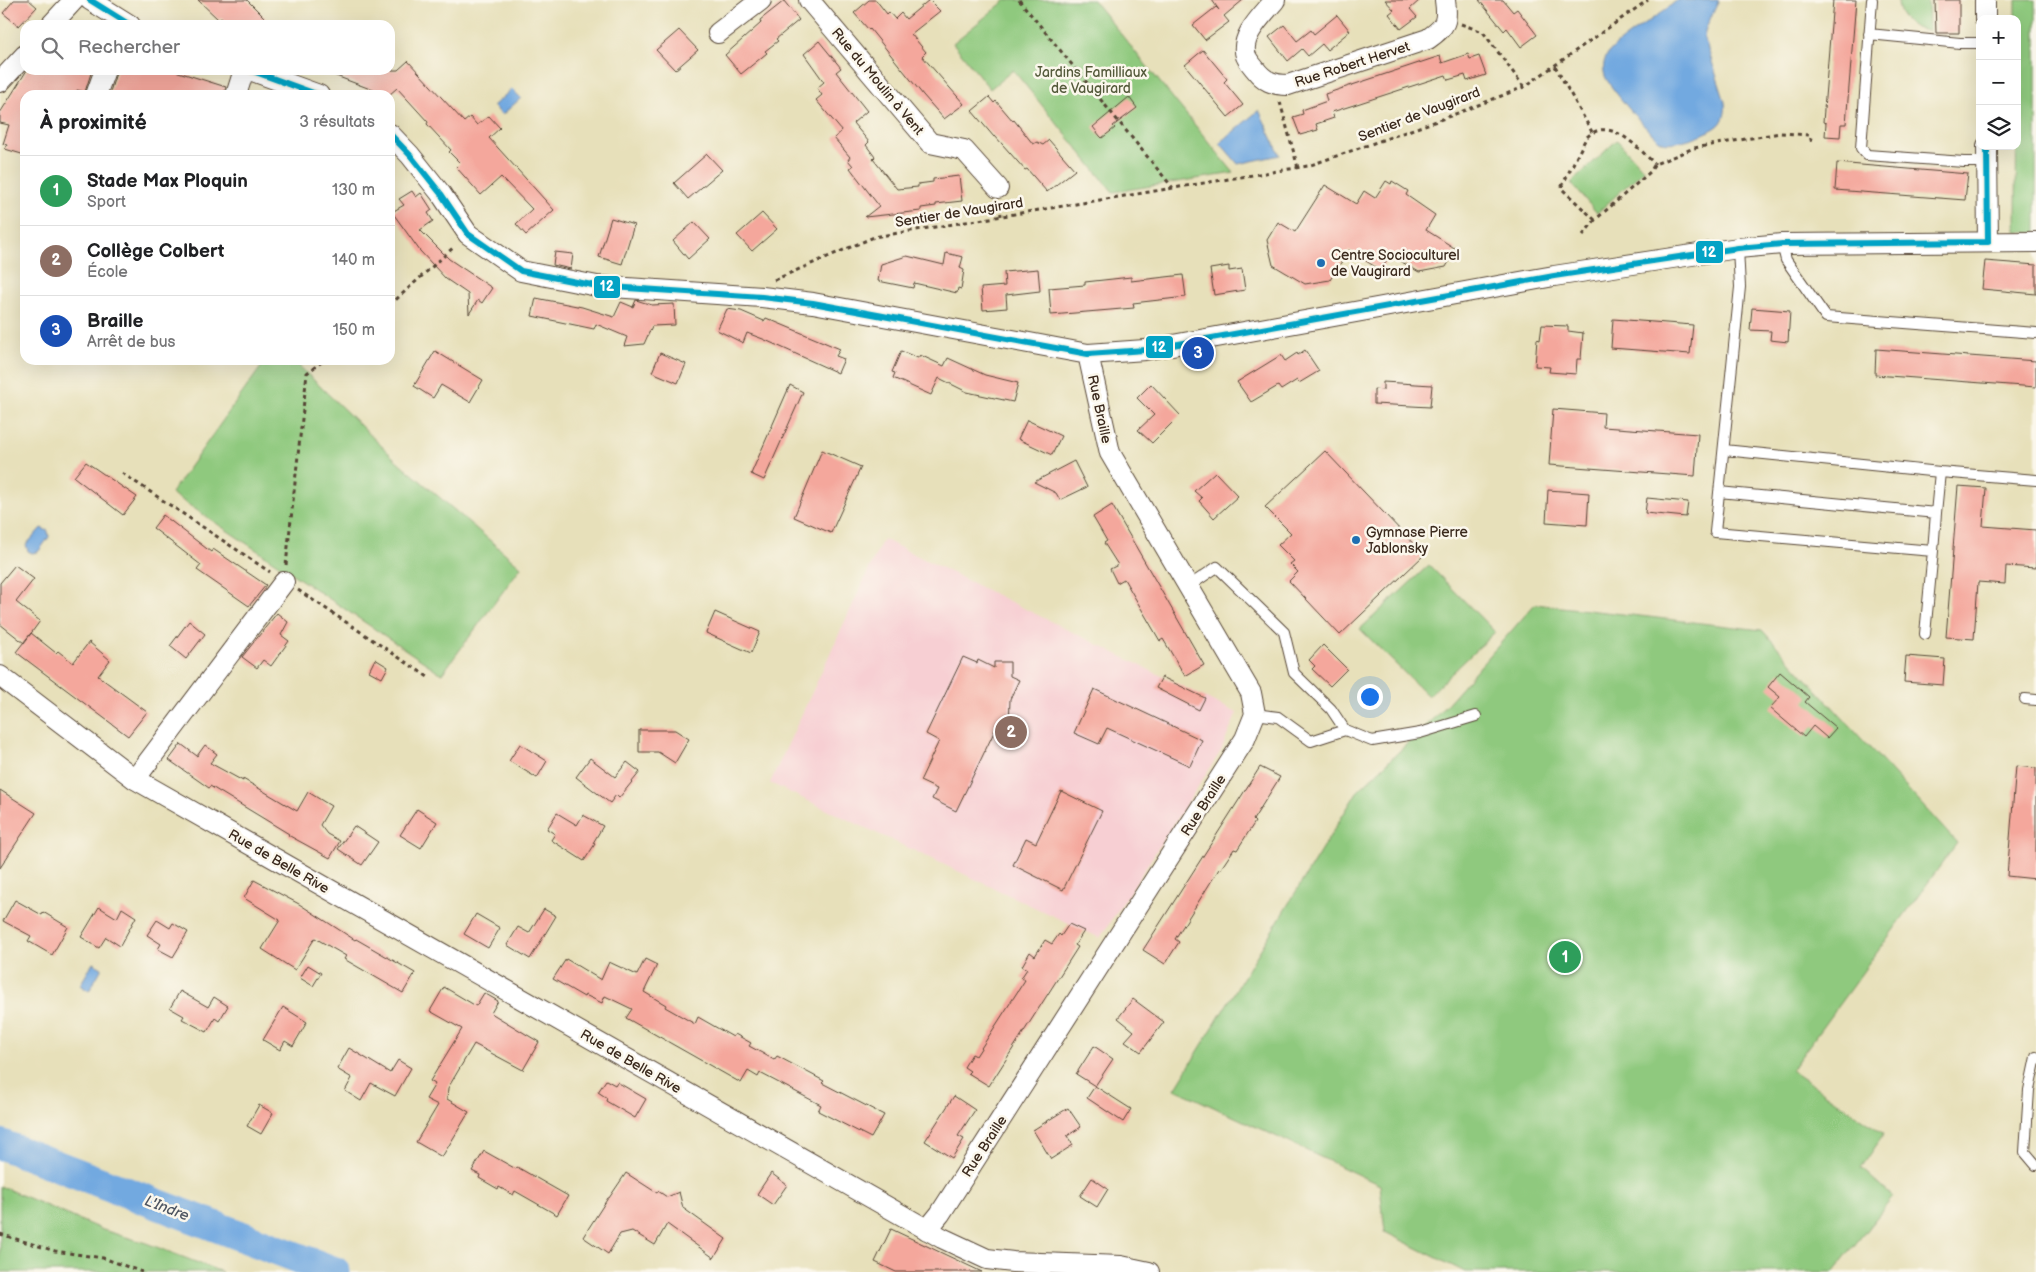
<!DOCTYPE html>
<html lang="fr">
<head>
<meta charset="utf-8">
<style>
  body { margin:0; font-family:"Balsamiq Sans",sans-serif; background:#f2f2f2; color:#202124 }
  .controls { position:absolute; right:15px; top:15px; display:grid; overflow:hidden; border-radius:10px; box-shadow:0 5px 20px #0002 }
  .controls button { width:45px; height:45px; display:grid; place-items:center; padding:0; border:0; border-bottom:1px solid #e0e0e0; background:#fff; color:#202124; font:25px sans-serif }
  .you { position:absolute; left:1369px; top:696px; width:18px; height:18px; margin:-12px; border:4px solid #fff; border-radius:50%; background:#1a73e8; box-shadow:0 0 0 8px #1a73e833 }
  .badge { display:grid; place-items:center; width:32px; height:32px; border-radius:50%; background:#1f6fb2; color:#fff; font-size:16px; font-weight:700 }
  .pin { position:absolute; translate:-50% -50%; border:2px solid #fff; box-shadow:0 1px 5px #0006 }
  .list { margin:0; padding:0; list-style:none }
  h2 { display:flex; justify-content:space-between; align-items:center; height:65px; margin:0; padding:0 20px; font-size:21px }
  h2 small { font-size:16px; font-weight:400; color:#757577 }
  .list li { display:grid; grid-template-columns:32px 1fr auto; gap:15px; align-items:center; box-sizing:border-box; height:70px; padding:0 20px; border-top:1px solid #e0e0e0 }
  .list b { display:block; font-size:19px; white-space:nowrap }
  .list p { margin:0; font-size:16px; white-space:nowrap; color:#757577 }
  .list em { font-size:16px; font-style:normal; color:#757577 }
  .icon { flex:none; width:28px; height:28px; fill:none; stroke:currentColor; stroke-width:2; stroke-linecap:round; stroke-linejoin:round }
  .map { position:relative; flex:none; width:2036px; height:1272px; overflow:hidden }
  .search { position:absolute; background:#fff; box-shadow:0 5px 20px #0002; left:20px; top:20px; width:375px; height:55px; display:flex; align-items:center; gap:12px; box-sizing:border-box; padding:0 18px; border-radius:15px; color:#757577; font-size:19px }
  .panel { position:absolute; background:#fff; box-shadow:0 5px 20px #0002; left:20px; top:90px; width:375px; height:275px; border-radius:15px }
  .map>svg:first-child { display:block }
  .built { fill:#f7cfd3 }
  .green { fill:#8fc97e; stroke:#657a4e }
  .water { fill:#72a9e0; stroke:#566a7f }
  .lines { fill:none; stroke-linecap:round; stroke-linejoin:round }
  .river { stroke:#72a9e0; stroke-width:31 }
  .building { fill:#f4a79c }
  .lane-casing { stroke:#554535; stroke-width:12 }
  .street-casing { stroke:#554535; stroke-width:22 }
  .path { stroke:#554535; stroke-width:3; stroke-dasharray:4 4; stroke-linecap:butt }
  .lane { stroke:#fff; stroke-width:10 }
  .street { stroke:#fff; stroke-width:20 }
  .bus-1-casing { stroke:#fbf7ec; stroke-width:10 }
  .bus-1 { stroke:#03a3c5; stroke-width:6 }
  .poi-dot { fill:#1f6fb2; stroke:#fbf7ec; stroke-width:2 }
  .labels { text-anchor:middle; stroke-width:5; stroke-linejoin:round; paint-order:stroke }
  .street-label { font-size:14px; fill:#3b2a1e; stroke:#fbf7ec }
  .park-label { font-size:14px; fill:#545a3b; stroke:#fbf7ec }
  .poi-label { font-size:14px; fill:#3b2a1e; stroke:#fbf7ec; text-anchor:start }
  .water-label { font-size:15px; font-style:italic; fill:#4e5662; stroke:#fbf7ec }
  .line-badge { stroke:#fbf7ec; stroke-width:2 }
  .badge-label { font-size:14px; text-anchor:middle; font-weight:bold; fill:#fff }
</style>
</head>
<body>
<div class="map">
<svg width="2036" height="1272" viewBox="0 0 2036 1272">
  <rect width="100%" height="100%" fill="#fbf7ec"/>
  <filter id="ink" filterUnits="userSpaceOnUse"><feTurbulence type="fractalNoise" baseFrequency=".02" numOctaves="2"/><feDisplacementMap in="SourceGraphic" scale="10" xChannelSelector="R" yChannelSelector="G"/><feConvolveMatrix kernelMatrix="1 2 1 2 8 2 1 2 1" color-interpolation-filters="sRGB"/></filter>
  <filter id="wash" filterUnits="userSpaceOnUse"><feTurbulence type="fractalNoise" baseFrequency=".0096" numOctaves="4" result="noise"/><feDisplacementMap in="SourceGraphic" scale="20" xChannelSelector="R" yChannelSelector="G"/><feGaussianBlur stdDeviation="1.12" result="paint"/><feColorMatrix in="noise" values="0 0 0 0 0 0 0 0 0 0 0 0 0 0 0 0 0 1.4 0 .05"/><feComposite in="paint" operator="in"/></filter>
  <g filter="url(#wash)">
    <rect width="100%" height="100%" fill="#e7e0ba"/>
    <!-- built -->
    <path class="built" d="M883,539L1237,713L1221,751L1100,938L770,783Z"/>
    <!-- green -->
    <path class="green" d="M1006,0H1093L1234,173L1113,192L1013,70L990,89L953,43Z
      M1898,0H1928L1929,31C1912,30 1898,18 1898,0Z
      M2016,0H2036V233L2016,232L2017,19H2016Z
      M1617,140L1644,170L1597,213L1571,183Z
      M266,360H293L396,460L521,567L442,674L171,493Z
      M1429,565L1495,632L1428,696L1360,629Z
      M1535,604L1762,630L1957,843L1791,1070L1884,1134L1861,1168L1893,1197L1833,1272H1465L1385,1232L1380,1185L1175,1089L1357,792L1439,713Z
      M0,1186L103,1230L146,1243L222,1272H0Z"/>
    <!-- water -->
    <path class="water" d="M1677,0H1719L1706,28L1704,37L1725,102C1726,110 1725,118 1720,124C1712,133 1674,146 1663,142C1653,139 1609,87 1605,76C1603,70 1603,63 1606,57C1612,42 1662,15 1677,0Z
      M512,89L521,98L502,115L493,106Z
      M1259,110L1280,155L1238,164L1220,143Z
      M41,528L48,531L49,537L38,552L32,553L28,551L26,545Z
      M93,963L102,968L89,991L80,985Z"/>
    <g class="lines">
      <!-- river -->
      <path class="river" d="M0,1144L335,1272"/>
    </g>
    <g id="blocks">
      <!-- building -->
      <path class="building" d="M14,0H29L37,7L19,26L3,13Z
        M198,0H247L272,25H228L221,18L219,20Z
        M869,0H876L887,14L889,12L895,19L901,13L906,19L929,0L940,11L911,34L926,52L922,56L964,104L944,119L923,95L870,29L869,30L854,13Z
        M1212,0H1243L1224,16L1229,22L1205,40L1193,25L1216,7L1219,10Z
        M1385,0H1420L1410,9L1417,17L1401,29L1389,14L1394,10Z
        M1479,0H1503L1513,12L1517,9L1537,35L1521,47L1507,28L1504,31Z
        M1833,0H1856L1846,124H1841L1840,137L1825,136L1826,123L1823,122Z
        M1935,0H1959V33H1936Z
        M784,1L799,20L776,39L778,41L765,51L767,53L741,74L725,55L761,23L760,20Z
        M1337,15L1350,31L1327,50L1322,44L1308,56L1302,49L1288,61L1269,37L1284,25L1297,41L1311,30L1314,34Z
        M679,30L698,50L675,70L656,50Z
        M819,41L841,68L836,72L867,111L853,123L869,142L866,145L875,157L873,159L897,189L918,187V184L933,182V179L959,176L962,201L936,204V206L921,208V211L865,217L879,206L850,168L853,166L848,160L850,157L834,138L842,131L816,100L822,95L817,88L824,82L804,54Z
        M1203,50L1227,79L1224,82L1243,105L1228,117L1185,65Z
        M1468,54L1470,59L1479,56L1486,75L1467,81L1465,75L1448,80L1446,75L1360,103L1332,112L1334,118L1316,124L1318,130L1300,135L1293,117L1303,114L1302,110L1327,101L1325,94L1440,56L1442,63Z
        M408,61L464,122L470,117L477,125L489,116L500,128L489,138L554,210L526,235L516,224L532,209L501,177L481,195L456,167L460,163L449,152L451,150L427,124L428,122L397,88L389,95H386L323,71L398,70Z
        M27,70H92L85,92L77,90L76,95H25V155L5,149L7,145L3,144L9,125L0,123V113Z
        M117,70H172L226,87L224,95H109Z
        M989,97L994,103L996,101L1013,121L1014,120L1033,144L1037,142L1043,145L1049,140L1075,170L1047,192L1027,169L1025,170L995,136L994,137L972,111Z
        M1129,97L1137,108L1113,126L1115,128L1102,138L1100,136L1093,127Z
        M707,154L722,170L688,199L674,183Z
        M1837,163L1968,174L1965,200L1835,190Z
        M1386,181L1391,184L1392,181L1408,191L1406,195L1435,215L1426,230L1456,249L1446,267L1419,272L1390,255L1380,270L1349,250L1330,280L1305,284L1273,265L1267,240L1278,222L1295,232L1325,185L1356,204L1364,191L1375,198Z
        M412,191L416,197L421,193L432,210L428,213L433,221L420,230L449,259L492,288L482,303L478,300L469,314L468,294L446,279L420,251L392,212L404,205L399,199Z
        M762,213L777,229L752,251L737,235Z
        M611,218L634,225L622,264L599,257Z
        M694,222L710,239L688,259L673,241Z
        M555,252L573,254L571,269L553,265Z
        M946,253L963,257L960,268L964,270L961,289L958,288L957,293L914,283L913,288L878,281L881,264L907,256L944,265Z
        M1985,261L2036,265V294L1982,289Z
        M1229,266V271L1242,269L1245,290L1214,295L1210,269Z
        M1038,269L1040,291L1006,295L1007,308L983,310L981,288L1005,286L1004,272Z
        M1183,275L1186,297L1133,303L1134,308L1051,315L1049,288L1085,285V282L1131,277V281Z
        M536,298L582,307L614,317L621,302L633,307L636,300L652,305L674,304L675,325L652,326L644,344L624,346L627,337L596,324L594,329L532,316Z
        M1752,308L1790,311L1788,342L1770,340L1771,331L1750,330Z
        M727,309L741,311L764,321L766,318L840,349L836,356L844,359L838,373L763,339L747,333L743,343L717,330Z
        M1613,319L1693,325L1690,354L1611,348Z
        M1542,325L1568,326V331L1583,333L1581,359H1577L1576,374L1549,372L1550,367L1535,366L1537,339L1540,340Z
        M1876,349L2036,361V387L1875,375Z
        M1305,350L1319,371L1299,383L1297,380L1281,390L1278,386L1251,402L1237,382L1281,355L1285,361L1297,353L1298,355Z
        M435,351L483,380L470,402L441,385L433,398L414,386Z
        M901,351L918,358L920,355L944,366L948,358L985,375L1018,383L1013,402L967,392L939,378L931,395L893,378L895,373L892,372Z
        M660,353L686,364L678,383L652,372Z
        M1383,382L1432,385L1430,407L1374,404V389L1383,390Z
        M1151,384L1180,415L1152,443L1138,430L1154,415L1137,398Z
        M790,385L803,392L764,480L751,474Z
        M1553,409L1604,413L1603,427L1698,434L1695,476L1549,465Z
        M1027,420L1061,436L1052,455L1018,439Z
        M822,450L861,467L831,533L794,517Z
        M1325,451L1424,555L1340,635L1289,581L1298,572L1290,564L1294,561L1278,545L1291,533L1265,507Z
        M1074,461L1087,487L1060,500L1056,493L1034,482Z
        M86,462L137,497L123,515L74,477Z
        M1215,472L1238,496L1214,518L1199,501L1202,498L1194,491Z
        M1958,486L1986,488L1983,526L2036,530V568L2006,566L2005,584L1978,582L1974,639L1946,637Z
        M1548,490L1589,493L1587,525L1546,522Z
        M1647,498L1688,502L1686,517L1645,513Z
        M1112,505L1204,665L1185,676L1163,639L1160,641L1124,579L1117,583L1110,569L1118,565L1104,543L1107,541L1093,517Z
        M163,515L211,552L213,549L266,585L249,606L197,570L201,565L153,528Z
        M15,565L34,579L16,602L40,621L24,643L0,624V583Z
        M715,612L760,632L751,653L706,633Z
        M277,613L288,622L281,635L289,641L271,666L263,660L257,668L242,657Z
        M189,621L205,634L186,659L170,646Z
        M31,633L56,653L58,651L73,663L89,642L110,660L98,676L147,712L128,736L16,652Z
        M1323,645L1347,669L1330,686L1312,669L1315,666L1309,660Z
        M1906,656L1945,659L1943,685L1904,682Z
        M963,657L977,663L978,660L994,668V662H1010V676L1019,680L1010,699L1009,728L997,726L956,811L932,799L937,789L920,781L939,741L926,734Z
        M375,659L388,667L382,678L369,671Z
        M1780,672L1809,697L1805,702L1836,728L1827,738L1813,726L1804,737L1770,708L1780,697L1768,687Z
        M1162,677L1205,698L1199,710L1156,688Z
        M1094,689L1202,740L1190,766L1107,728L1099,744L1074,733Z
        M639,730H675L689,739L675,763L658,752H639Z
        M181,744L197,756L205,745L217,754L210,763L243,781V779L297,811L308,792L331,806L320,825L327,834L340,841L330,858L288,835L289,834L210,786L209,788L169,760Z
        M520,744L547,761L537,778L509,761Z
        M590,758L615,777L627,762L640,772L619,798L616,795L610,803L576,777Z
        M2016,766L2036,768V879L2007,876Z
        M1260,767L1280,777L1253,820L1255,822L1237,850L1234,849L1220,870L1219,869L1175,939L1179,942L1165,964L1143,950Z
        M0,790L36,813L0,868Z
        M1061,791L1102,811L1063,890L1013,865L1026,838L1036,843Z
        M417,809L437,822L421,848L400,835Z
        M557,813L577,825L583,815L603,826L593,843L595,844L584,861L551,840L555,834L547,829Z
        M354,826L378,842L362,865L338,849Z
        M254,880L299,904L355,940L356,939L415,973L403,993L344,959L346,956L315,938L295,970L262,949L280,920L244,898Z
        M15,900L42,915L43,912L68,927L52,955L28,941L31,936L3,921Z
        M99,907L117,918L122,908L136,917L120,946L106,937L99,948L81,937Z
        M544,909L556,916L530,959L507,945L518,927L529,933Z
        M476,914L500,928L488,948L464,934Z
        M157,920L170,928L173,923L188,932L173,957L158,949L161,944L147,935Z
        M1069,924L1084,931L1075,945L1078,947L989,1086L968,1073L970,1071L964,1067L972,1054L976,1056L1025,980L1021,978L1027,969L1022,966L1030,952L1035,956L1045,940L1052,944L1059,934L1061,936Z
        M566,959L601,980L609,962L637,975L645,959L657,965L644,992L666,1005L665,1007L695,1024L698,1017L733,1037L735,1034L751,1043L749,1046L762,1053L774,1060L777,1056L824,1081L822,1083L884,1115L871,1138L818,1111L821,1105L760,1073L758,1077L748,1071L741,1083L626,1018L632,1009L605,996L602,1003L585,995L584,997L553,979Z
        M308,965L321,973L313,986L300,978Z
        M444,987L476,1006L484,993L498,1001L491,1013L539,1042L523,1070L474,1044L448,1088L447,1099L469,1112L442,1157L416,1142L438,1105L426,1099L435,1084L430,1081L462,1029L430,1011Z
        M180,991L208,1007L214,997L228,1006L219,1021L215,1018L207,1032L182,1019L184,1016L170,1008Z
        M1133,999L1164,1022L1141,1052L1125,1041L1134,1031L1118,1018Z
        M283,1007L307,1022L293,1046L285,1041L280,1050L263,1040Z
        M1094,1046L1113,1059L1095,1086L1076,1074Z
        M349,1048L390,1073L398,1060L411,1068L395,1096L371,1083L361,1101L345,1091L352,1078L337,1069Z
        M606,1080L615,1085L617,1082L646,1099L635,1118L606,1101L607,1098L598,1092Z
        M1095,1086L1131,1109L1123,1122L1087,1098Z
        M954,1096L975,1110L958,1136L964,1139L952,1158L925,1141Z
        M259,1105L273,1113L261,1134L247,1126Z
        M1068,1108L1081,1127L1067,1136L1073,1145L1051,1159L1033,1130Z
        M484,1151L516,1169L517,1167L568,1196L557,1215L515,1191L513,1195L499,1187L498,1189L479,1178L480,1175L472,1171Z
        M626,1173L657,1193L658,1191L667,1197L679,1192L683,1208L726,1239L714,1258L667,1224L655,1245L632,1231L620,1234L608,1254L583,1237L608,1198H609Z
        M771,1173L787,1185L773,1205L757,1194Z
        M1092,1178L1108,1189L1097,1207L1080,1196Z
        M891,1229L982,1272H896L875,1262Z"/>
    </g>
  </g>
  <g filter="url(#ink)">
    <use href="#blocks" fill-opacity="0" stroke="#554535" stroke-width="1"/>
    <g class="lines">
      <defs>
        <path id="lane" d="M1872,0L1861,148L1867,155L1964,162H1987
          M1869,34L1960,43H1980
          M1782,244L1786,260L1826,317L2036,333
          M1738,248L1740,287L1715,532L1933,551L1925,634
          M1724,450L1940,472L1936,513
          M1940,472L2036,480
          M1719,492L1936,513L1933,551
          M1189,586L1217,567L1284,632L1294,673L1331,709L1345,730
          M2025,699L2036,700
          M1255,714L1278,717L1311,741L1345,730L1372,741L1420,733L1476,716
          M2036,1057L2029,1090L2025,1152L2036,1165"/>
        <path id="street" d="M90,0L130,25
          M809,0L930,143L964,150L998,188
          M1275,0C1264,14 1239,36 1246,56C1248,61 1252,65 1255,69C1264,81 1273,85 1288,85L1428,39C1446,26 1448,22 1445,0
          M1985,0V19
          M51,25L74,0
          M718,33L761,0
          M250,70L319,95
          M0,82L25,55
          M96,95L105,70
          M236,95L244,70
          M390,134L410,155L441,194L468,234L521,271L597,286L762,297L813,303L1088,354L1145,350L1554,276L1738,248L1782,244L2036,242
          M1987,146L1988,242
          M0,676L135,779L942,1238L987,1259L1013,1262L1121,1266L1149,1272
          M135,779L284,582
          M927,1230L940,1214L1245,739L1255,714L1251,693L1110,453L1088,354"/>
      </defs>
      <!-- lane casing -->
      <use href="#lane" class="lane-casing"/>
      <!-- street casing -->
      <use href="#street" class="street-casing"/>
      <!-- path -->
      <path class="path" d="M1019,0L1173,188
        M1461,24L1483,32L1524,87
        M1555,66L1592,132
        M1280,102L1298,168
        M1000,205L1001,216
        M1595,220L1561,188L1586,138C1609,114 1638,148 1655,164
        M1583,235L1595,220L1650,172L1655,164L1694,148L1780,133L1810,135L1812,144
        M774,280L874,237L1308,166L1445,118L1524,87L1648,0
        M390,305L455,246
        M122,473L270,572
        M286,565L307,373L324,360
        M298,590L428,677
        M0,1234L55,1251L103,1258L142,1272"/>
      <!-- lane -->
      <use href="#lane" class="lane"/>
      <!-- street -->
      <use href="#street" class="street"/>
      <defs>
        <path id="bus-1" d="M90,0L130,25
          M250,70L319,95
          M390,134L410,155L441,194L468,234L521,271L597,286L762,297L813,303L1088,354L1145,350L1554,276L1738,248L1782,244L1988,242
          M1987,146L1988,242"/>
      </defs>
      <!-- bus-1 casing -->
      <use href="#bus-1" class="bus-1-casing"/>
      <!-- bus-1 -->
      <use href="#bus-1" class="bus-1"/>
    </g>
  </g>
  <!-- markers -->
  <g class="poi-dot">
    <circle cx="1321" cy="263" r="5"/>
    <circle cx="1356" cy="540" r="5"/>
  </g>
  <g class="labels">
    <!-- street labels -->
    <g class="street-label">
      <text transform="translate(1352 64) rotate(-18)" y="5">Rue Robert Hervet</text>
      <text transform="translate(878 81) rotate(50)" y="5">Rue du Moulin à Vent</text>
      <text transform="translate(1419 114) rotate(-21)" y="5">Sentier de Vaugirard</text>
      <text transform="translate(959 212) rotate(-9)" y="5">Sentier de Vaugirard</text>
      <text transform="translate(1100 409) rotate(78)" y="5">Rue Braille</text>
      <text transform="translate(1203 805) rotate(-57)" y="5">Rue Braille</text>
      <text transform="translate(279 861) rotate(30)" y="5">Rue de Belle Rive</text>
      <text transform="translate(631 1061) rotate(30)" y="5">Rue de Belle Rive</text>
      <text transform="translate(984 1146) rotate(-57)" y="5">Rue Braille</text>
    </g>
    <!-- park labels -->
    <g class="park-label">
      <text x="1091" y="77">Jardins Familliaux<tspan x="1091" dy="16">de Vaugirard</tspan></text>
    </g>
    <!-- poi labels -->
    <g class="poi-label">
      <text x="1331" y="260">Centre Socioculturel<tspan x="1331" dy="16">de Vaugirard</tspan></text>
      <text x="1366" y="537">Gymnase Pierre<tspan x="1366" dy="16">Jablonsky</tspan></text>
    </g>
    <!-- water labels -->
    <g class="water-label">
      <text transform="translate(167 1208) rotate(21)" y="5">L'Indre</text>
    </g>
  </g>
  <g class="line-badge">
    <rect x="1695" y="240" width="29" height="24" rx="5" fill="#03a3c5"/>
    <rect x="593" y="275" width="28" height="24" rx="5" fill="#03a3c5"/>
    <rect x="1145" y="335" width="29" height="24" rx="5" fill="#03a3c5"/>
  </g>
  <g class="badge-label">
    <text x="1709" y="257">12</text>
    <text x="607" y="291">12</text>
    <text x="1159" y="352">12</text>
  </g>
</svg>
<div class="controls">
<button>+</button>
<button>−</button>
<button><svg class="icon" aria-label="layers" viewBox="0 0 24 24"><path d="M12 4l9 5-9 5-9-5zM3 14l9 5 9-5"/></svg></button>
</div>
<div class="you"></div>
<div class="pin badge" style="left:1565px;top:957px;background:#2e9e5b">1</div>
<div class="pin badge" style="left:1011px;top:732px;background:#8d6e63">2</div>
<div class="pin badge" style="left:1198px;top:353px;background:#1a4fb4">3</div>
<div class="search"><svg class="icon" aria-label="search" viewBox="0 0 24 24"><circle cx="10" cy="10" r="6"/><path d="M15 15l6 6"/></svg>Rechercher</div>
<section class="panel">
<h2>À proximité<small>3 résultats</small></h2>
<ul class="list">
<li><span class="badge" style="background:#2e9e5b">1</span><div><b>Stade Max Ploquin</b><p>Sport</p></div><em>130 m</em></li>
<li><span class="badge" style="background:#8d6e63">2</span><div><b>Collège Colbert</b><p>École</p></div><em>140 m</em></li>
<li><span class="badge" style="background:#1a4fb4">3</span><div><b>Braille</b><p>Arrêt de bus</p></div><em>150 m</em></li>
</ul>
</section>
</div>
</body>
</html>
